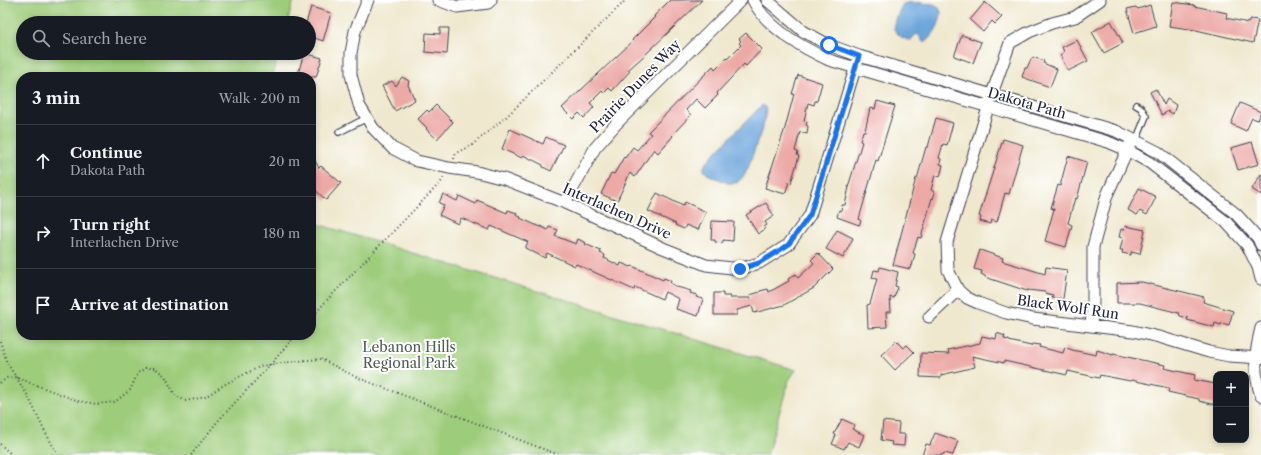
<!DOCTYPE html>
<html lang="en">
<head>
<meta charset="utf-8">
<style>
  body { margin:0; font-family:"Libre Caslon Text",serif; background:#242831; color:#f1f3f6 }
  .controls { position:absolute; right:12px; bottom:12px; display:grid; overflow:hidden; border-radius:8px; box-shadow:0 2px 6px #0003 }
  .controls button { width:36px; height:36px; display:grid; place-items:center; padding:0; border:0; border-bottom:1px solid #363941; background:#171b24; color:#f1f3f6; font:20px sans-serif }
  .stop { position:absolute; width:12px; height:12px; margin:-9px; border:3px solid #1a73e8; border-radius:50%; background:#fff }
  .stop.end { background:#1a73e8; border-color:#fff; box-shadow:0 1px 4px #0008 }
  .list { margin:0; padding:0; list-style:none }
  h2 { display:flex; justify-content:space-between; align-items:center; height:52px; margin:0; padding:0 16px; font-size:17px }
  h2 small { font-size:13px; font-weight:400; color:#9ea1a6 }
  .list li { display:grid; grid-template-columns:26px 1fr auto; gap:12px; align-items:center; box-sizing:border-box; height:72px; padding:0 16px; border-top:1px solid #363941 }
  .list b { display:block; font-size:15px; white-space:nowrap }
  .list p { margin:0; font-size:13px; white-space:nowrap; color:#9ea1a6 }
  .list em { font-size:13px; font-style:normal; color:#9ea1a6 }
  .icon { flex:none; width:22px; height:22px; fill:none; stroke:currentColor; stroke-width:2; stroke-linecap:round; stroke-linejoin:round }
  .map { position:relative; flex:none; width:1261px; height:455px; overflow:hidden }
  .search { position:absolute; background:#171b24; box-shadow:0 2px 6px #0003; left:16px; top:16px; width:300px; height:44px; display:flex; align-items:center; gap:10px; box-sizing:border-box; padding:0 14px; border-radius:22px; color:#9ea1a6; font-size:15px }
  .panel { position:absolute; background:#171b24; box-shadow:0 2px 6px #0003; left:16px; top:72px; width:300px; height:268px; border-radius:16px }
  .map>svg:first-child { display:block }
  .green { fill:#9dcc7a; stroke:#60775a }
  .water { fill:#6da5dc; stroke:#48648c }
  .building { fill:#eca9a6 }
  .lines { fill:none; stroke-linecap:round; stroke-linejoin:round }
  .service-casing { stroke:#414051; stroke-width:8 }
  .minor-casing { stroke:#414051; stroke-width:13 }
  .path { stroke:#414051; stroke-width:2; stroke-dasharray:1 3; stroke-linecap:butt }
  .service { stroke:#fff; stroke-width:5.5 }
  .minor { stroke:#fff; stroke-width:11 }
  .route { stroke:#1a73e8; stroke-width:5 }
  .labels { text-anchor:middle; stroke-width:4; stroke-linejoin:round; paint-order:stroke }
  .street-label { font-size:14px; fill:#22223b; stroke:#fff }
  .park-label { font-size:14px; fill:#4d5e51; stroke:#fff }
</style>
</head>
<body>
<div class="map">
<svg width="1261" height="455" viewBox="0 0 1261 455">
  <rect width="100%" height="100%" fill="#fff"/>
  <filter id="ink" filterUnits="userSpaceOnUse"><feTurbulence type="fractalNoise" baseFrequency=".025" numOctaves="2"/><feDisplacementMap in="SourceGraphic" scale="8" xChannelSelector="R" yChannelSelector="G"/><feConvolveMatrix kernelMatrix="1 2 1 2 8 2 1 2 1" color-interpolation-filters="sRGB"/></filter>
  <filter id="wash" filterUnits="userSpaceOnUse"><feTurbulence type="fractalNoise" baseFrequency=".012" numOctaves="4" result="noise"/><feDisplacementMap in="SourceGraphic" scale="16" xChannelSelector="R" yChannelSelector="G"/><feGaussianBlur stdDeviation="0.9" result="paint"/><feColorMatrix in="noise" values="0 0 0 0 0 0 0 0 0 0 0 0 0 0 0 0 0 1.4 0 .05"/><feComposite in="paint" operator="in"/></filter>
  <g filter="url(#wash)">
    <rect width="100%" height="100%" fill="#efe8ce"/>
    <!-- green -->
    <path class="green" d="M0,0H294L287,23H23V53H279L272,77H21V335H311V222L796,370L789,380L767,455H0Z"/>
    <!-- water -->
    <path class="water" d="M911,2L933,4L938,6C938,6 941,12 941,12C942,21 932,40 923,42L918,34L915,35L911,40C902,39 899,36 894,29C896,19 898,12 903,4Z
      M762,105L766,108L764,123L748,168L744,176L737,183H728L707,174L704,170V166L713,155Z"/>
    <g id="blocks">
      <!-- building -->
      <path class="building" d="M670,0H702L646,54L628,70L630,71L612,91L609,88L604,93L602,91L590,103L594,107L584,118L579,113L573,119L562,108L633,41L632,40L655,17L654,16Z
        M985,2L1002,17L995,24L992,21L983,32L970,20Z
        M1173,2L1194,5V6L1227,13L1226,18L1248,23L1250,19L1258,20L1253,43L1196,30L1169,26Z
        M1150,5L1156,26L1134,33L1127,9L1136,7L1138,9Z
        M311,7L331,13L323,41L312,37L314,33L309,32V23H306Z
        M1111,21L1123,43L1104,53L1092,32Z
        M440,28H449L447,54L425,52L426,33L440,34Z
        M746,33L762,49L746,66L744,64L717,93L718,95L705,108L696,99L686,110L691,115L672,135L673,136L658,153L654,149L635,177L630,173L617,201L601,194L611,173L614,174L624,157L625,158L633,147L637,150L651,134L648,132L713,66L715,69L726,58L727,59L741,45L739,43L741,41L739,39Z
        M962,35L981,42L973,63L954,56Z
        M1077,40L1088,61L1068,71L1060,55L1064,52L1062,47Z
        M304,53L322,58L316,77H307L298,74Z
        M1033,57L1044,61L1043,63L1057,69L1050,87L1022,77L1025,68H1027L1031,59H1032Z
        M798,75L822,83L817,101H815L814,105L808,103L804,121L807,122L806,125L808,126L807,134L800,132L795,151L798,152L797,155L799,156L791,183L789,182L785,194L765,188L785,128L794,94H792Z
        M402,77L409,81L408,85L415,100L395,111L382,86L392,81L396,86Z
        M1156,89L1164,105L1167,99L1176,105L1173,114L1168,111L1162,115L1150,92Z
        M877,101L895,106L878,161L876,160L859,219L861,221L859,225L837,217L839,210L841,211L842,205H845L849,187H848L862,142L860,141L863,131H865L870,108L875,109Z
        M1240,103L1261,112L1258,120L1252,118L1246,131L1231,124Z
        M436,105L453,122L437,139L426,129L427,128L418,119L427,110L429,112Z
        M936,118L953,123L947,145L943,144L939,158L941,159L940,164L943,165L940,177L935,175L931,190L935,192L933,199L932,198L921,238L918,237L913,253L915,254L912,266L911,265L910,269L893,265L916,178L917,179L926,147H928Z
        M510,129L543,144L546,137L564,145L551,171L543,167V165L523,155L522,158L502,149Z
        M1003,139L1023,145L1009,194L1005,193L997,222L991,220L990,224L980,221L981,217L979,216Z
        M1252,142L1259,164L1238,170L1231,148Z
        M311,153L319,168L321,166L341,183L326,200L311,186Z
        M1068,156L1087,162L1077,199L1075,198L1068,223L1072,225L1066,247L1045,241L1054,209L1051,208L1058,185L1060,186Z
        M1261,174V195L1252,189Z
        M1139,188L1156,197L1147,215L1140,211L1137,215L1128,210Z
        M657,193L683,206L685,202L706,212L698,230L686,225L684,229L675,225L676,224L648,211Z
        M443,194L457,201L459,196L476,204L477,200L507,213L508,210L517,213L516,215L521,217L520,218L540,227V226L548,230L549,227L558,230L555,236L576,244L578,239L586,243L585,244L601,251L600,253L605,255L604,258L620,266L621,263L631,267L632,266L663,280L664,278L671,281L670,283L677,287L691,291L690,293L697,295L696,297L703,299L698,316L676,309L679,299L665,292L662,299L635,287L634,290L576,264L575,266L547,253L545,258L525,248L528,242L491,226L489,230L461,218L458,224L439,215L444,205L439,203Z
        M766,203L774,216L765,222L767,225L764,227L765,229L758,234L746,215Z
        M712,221L734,222L733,241L723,240V243L715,242V240H711Z
        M1125,226L1145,230L1140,254L1131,252V255L1122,253L1123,250H1120L1123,238L1119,237L1121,229L1124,230Z
        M837,230L853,238L843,258L826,249Z
        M980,250L1003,258L1002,261L1045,274L1046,267L1067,270L1063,299L1052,298L1053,295L1045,293V292L1027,290V291L985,277V276L981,274L982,271L974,269Z
        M818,253L833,269L814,288L784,305L754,313L752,306L737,310V315H714V293H723V296H730V298H751L750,295L760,292V291L768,289L769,292L789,281L788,279L796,274L798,278L814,263L811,260Z
        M880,267L898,272L895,286L898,287L894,298L890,297L891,312H886L887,327L868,328L867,305L870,304L877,279L872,278L874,270L879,271Z
        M1142,282L1204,297L1203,302L1233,311L1229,325L1222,323L1221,325L1215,323L1214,327L1187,320L1188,318L1180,316L1179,313L1140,303H1117V283Z
        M997,333L1005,336L1004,339L1009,340V341L1031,346L1032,344L1040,345L1039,347L1063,353L1065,347L1072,350L1096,355L1097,350L1113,355V354L1165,365L1164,368L1195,375L1194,380L1216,384V405L1199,401V399L1168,392L1169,388L1131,380L1130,381L1100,375L1099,378L1068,371L1067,375L1004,361V363L972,356L975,367L941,375V378L920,377L921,353L949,354L948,350L980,343L982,336L996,339Z
        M896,341L903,348L907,345L914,352L895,370L881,355Z
        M842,419L855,425L852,429L864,435L859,447L848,442L844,449L832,444L836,435L834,434Z
        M883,421L899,423L898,434H905L904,446L891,445L892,442L881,440Z
        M935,433L958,441L953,455L944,453L943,455H922L926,444L930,445Z"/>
    </g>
  </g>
  <g filter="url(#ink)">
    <use href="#blocks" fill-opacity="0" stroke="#414051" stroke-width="1"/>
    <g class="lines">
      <defs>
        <path id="service" d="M339,132L367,118
          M1136,141L1146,116L1141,108L1136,105"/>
        <path id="minor" d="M368,0L355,31L351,53V75L359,105L373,128L392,148L417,161L449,168L477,172L504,179L565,203L663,248L706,265L740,269L759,263L788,245L810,215L859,56
          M438,0L457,7L488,3L491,0
          M753,0C766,27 803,48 829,60L1108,142L1127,150L1150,163L1226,222L1247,245L1258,267L1261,279
          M767,0L803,31L829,45L859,56L1116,131L1158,152L1236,214L1258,238L1261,245
          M1100,0L1075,17L1052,23L1029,32L1010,43L994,88L947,242L948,270L958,290L967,298L978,303L1006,313L1033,319L1133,331L1159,337L1209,352L1229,356L1261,358
          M565,203L595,148L617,123L741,0
          M929,317L958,290
          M1091,326L1093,303V247L1107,195L1130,144
          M1261,328C1255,352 1253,372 1261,396"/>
      </defs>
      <!-- service casing -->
      <use href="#service" class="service-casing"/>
      <!-- minor casing -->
      <use href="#minor" class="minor-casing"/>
      <!-- path -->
      <path class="path" d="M454,159L456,153L472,145L506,117L626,0
        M311,318L328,299L441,182L444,176
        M0,341L7,363L28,396L43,428L58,455
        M0,383L7,378L15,377L78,401L97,404L115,402L130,390L138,373L145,368H155L165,376L175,395L185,401L205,397L227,383L261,366L297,361L321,359L356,377L559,455
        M0,444L12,455
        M191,455L217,422L270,365L296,335"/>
      <!-- service -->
      <use href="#service" class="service"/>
      <!-- minor -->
      <use href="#minor" class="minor"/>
    </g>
  </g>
  <g class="lines" filter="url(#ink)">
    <!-- route -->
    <path class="route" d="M740,269L759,263L788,245L810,215L859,56L829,45"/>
  </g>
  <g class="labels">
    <!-- street labels -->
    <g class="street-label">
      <text transform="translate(635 86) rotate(-46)" y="5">Prairie Dunes Way</text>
      <text transform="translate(1027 103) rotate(16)" y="5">Dakota Path</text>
      <text transform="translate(617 211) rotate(24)" y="5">Interlachen Drive</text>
      <text transform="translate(1068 307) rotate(8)" y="5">Black Wolf Run</text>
    </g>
    <!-- park labels -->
    <g class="park-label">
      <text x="409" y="352">Lebanon Hills<tspan x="409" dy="16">Regional Park</tspan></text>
    </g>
  </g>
</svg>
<div class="controls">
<button>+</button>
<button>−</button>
</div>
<div class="stop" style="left:829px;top:45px"></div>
<div class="stop end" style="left:740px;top:269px"></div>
<div class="search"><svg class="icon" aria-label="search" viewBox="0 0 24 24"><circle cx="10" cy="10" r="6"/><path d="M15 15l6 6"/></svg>Search here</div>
<section class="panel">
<h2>3 min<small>Walk · 200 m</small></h2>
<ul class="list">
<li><svg class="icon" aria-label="ahead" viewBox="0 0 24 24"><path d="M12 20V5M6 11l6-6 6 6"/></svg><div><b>Continue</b><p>Dakota Path</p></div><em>20 m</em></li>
<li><svg class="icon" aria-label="right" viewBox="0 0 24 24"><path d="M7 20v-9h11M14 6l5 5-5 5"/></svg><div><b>Turn right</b><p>Interlachen Drive</p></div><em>180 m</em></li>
<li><svg class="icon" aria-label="arrive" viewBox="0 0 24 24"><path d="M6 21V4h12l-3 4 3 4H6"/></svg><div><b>Arrive at destination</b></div></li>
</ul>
</section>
</div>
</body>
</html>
